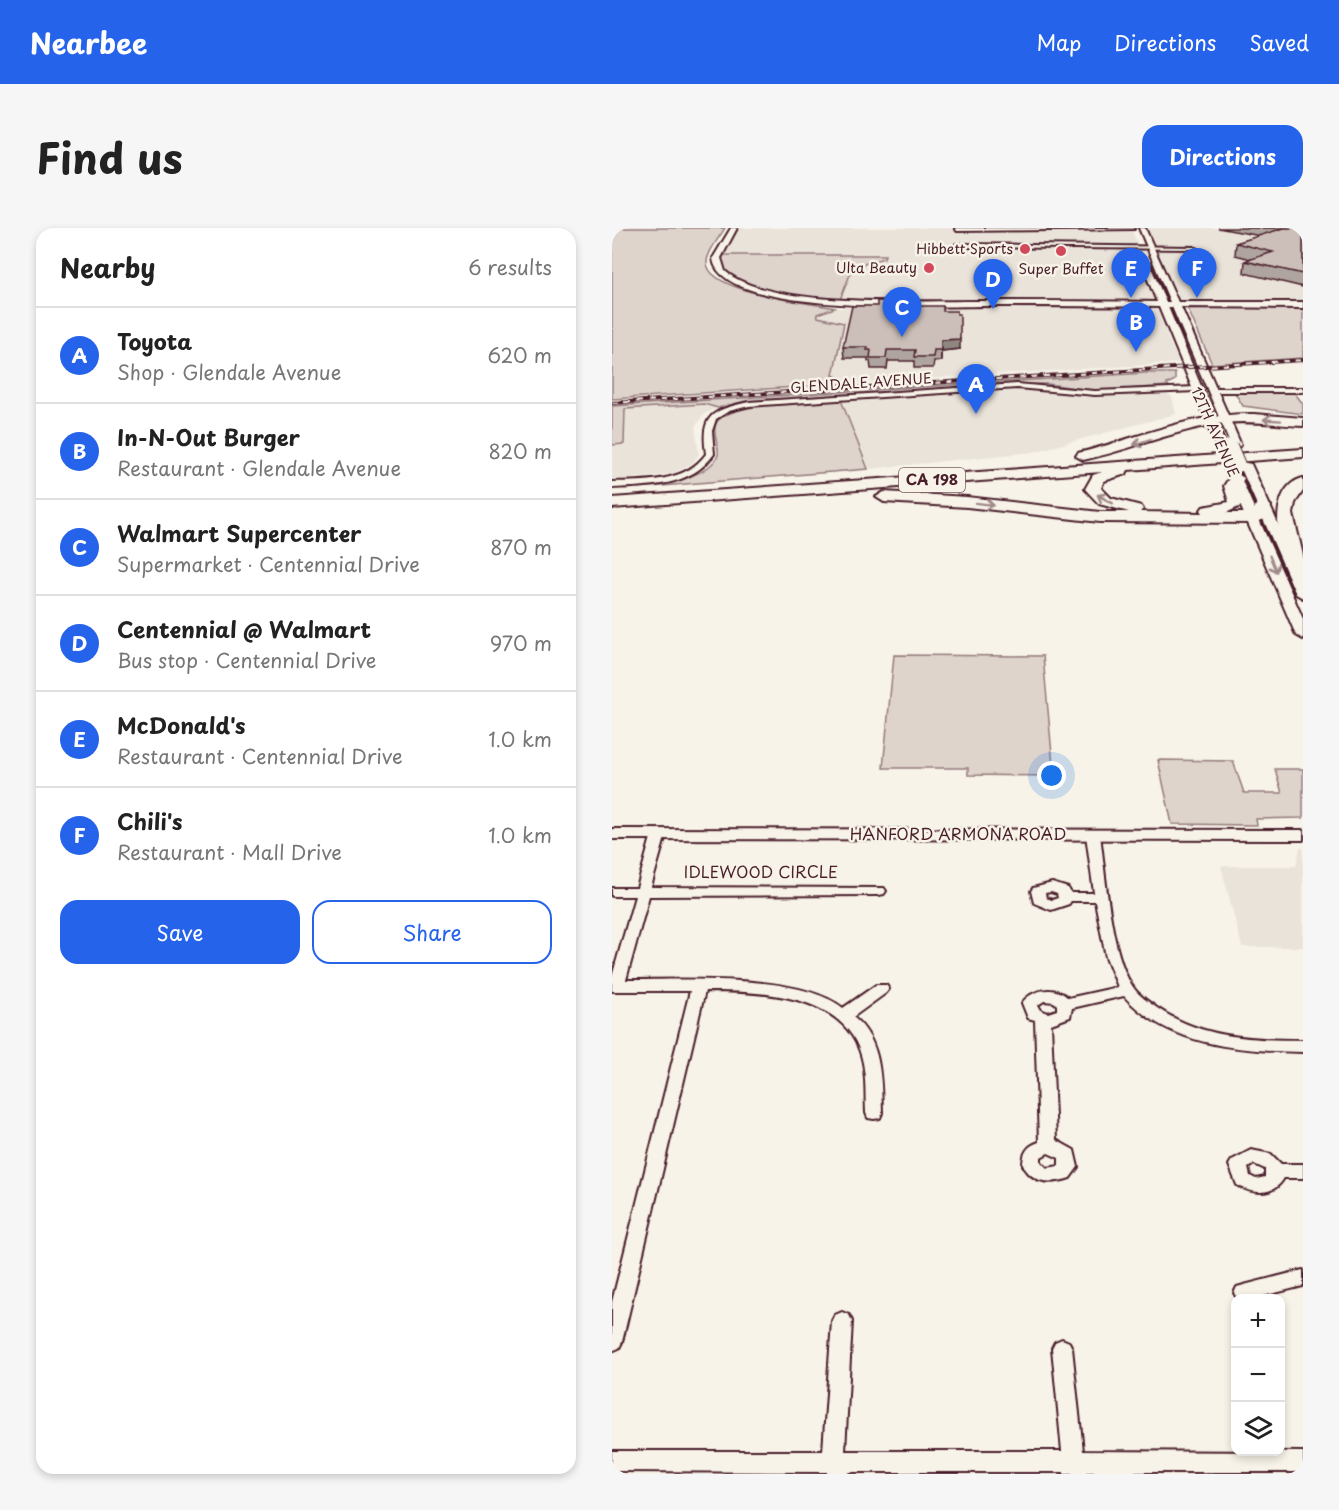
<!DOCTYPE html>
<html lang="en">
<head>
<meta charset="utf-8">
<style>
  body { margin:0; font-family:"Playpen Sans",sans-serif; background:#f6f6f6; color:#222 }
  .controls { position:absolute; right:18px; bottom:18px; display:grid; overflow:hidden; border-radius:12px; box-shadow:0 3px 9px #0003 }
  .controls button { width:54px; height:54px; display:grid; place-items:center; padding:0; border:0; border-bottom:2px solid #e0e0e0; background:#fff; color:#222; font:30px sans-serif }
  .you { position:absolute; left:440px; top:548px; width:21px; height:21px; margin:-15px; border:4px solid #fff; border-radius:50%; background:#1a73e8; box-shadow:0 0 0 9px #1a73e833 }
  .badge { display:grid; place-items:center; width:39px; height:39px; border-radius:50%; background:#2563eb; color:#fff; font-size:20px; font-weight:700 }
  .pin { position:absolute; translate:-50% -50px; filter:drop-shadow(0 2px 3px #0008) }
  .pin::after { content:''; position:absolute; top:32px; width:21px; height:18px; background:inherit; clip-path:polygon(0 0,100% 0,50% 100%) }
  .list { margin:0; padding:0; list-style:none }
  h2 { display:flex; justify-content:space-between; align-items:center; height:78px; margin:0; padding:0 24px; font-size:26px }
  h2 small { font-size:20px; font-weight:400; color:#767676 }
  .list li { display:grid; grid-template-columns:39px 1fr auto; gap:18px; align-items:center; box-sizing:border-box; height:96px; padding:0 24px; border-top:2px solid #e0e0e0 }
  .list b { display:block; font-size:22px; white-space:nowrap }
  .list p { margin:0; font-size:20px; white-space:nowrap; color:#767676 }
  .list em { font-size:20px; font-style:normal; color:#767676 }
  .actions { display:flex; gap:12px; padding:18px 24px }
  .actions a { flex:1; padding:14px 0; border:2px solid #2563eb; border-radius:18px; text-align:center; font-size:21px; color:#2563eb }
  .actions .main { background:#2563eb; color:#fff }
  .icon { flex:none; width:33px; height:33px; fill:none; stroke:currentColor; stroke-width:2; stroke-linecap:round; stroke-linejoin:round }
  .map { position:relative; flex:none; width:691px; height:1246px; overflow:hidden; border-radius:18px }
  header { display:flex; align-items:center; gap:36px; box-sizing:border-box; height:84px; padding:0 30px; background:#2563eb; color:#fff }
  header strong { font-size:28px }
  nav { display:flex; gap:33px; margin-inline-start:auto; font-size:21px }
  .intro { display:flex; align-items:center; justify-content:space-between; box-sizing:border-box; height:144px; padding:0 36px }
  h1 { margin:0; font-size:42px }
  .button { padding:15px 27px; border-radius:18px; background:#2563eb; color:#fff; font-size:21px; font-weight:700 }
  main { display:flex; gap:36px; padding:0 36px }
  aside { flex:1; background:#fff; border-radius:18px; box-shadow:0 3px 9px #0003 }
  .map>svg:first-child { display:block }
  .built { fill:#eae3da }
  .green { fill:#ded4cc; stroke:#947a7c; stroke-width:1.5 }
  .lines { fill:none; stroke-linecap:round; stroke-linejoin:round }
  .street-casing { stroke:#4a1f2b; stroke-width:4 }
  .secondary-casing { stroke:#4a1f2b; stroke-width:4 }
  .highway-casing { stroke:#4a1f2b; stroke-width:4 }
  .street { fill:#f7f3e8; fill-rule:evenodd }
  .secondary { fill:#f7f3e8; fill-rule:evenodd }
  .highway { fill:#f7f3e8; fill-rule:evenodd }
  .rail-casing { stroke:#4a1f2b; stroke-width:4 }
  .rail { stroke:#f7f3e8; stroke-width:2; stroke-dasharray:6; stroke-linecap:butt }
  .secondary-bridge-casing { stroke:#4a1f2b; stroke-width:12; stroke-linecap:butt }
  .highway-bridge-casing { stroke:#4a1f2b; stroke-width:16; stroke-linecap:butt }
  .secondary-bridge { stroke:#f7f3e8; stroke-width:10 }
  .highway-bridge { stroke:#f7f3e8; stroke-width:14 }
  .wall { fill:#afa49f; stroke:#4a1f2b; stroke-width:1.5 }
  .shaded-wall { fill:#8f8682; stroke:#4a1f2b; stroke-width:1.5 }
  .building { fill:#ccbfb9; stroke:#4a1f2b; stroke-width:1.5 }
  .oneway { stroke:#a0898a }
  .poi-dot { fill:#d1495b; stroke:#f7f3e8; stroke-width:2 }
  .labels { text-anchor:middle; stroke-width:5; stroke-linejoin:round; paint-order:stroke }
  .far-poi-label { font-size:14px; fill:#4a1f2b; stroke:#f7f3e8; text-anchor:end }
  .far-street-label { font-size:14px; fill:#4a1f2b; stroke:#f7f3e8 }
  .shield { fill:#f7f3e8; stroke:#7e5f64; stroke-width:1.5 }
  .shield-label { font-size:15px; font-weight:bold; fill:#4a1f2b }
  .street-label { font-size:16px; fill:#4a1f2b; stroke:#f7f3e8 }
</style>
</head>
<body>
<header>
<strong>Nearbee</strong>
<nav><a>Map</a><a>Directions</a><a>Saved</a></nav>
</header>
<div class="intro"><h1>Find us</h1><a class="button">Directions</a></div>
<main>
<aside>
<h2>Nearby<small>6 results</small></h2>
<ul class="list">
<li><span class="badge">A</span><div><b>Toyota</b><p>Shop · Glendale Avenue</p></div><em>620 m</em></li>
<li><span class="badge">B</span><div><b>In-N-Out Burger</b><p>Restaurant · Glendale Avenue</p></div><em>820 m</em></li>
<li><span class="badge">C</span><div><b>Walmart Supercenter</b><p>Supermarket · Centennial Drive</p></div><em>870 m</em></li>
<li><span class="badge">D</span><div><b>Centennial @ Walmart</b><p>Bus stop · Centennial Drive</p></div><em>970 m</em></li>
<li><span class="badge">E</span><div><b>McDonald's</b><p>Restaurant · Centennial Drive</p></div><em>1.0 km</em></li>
<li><span class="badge">F</span><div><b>Chili's</b><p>Restaurant · Mall Drive</p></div><em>1.0 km</em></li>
</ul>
<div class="actions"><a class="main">Save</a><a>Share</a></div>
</aside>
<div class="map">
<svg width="691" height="1246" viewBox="0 0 691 1246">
  <rect width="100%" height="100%" fill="#f7f3e8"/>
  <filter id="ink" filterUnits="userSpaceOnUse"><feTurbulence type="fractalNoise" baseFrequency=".0167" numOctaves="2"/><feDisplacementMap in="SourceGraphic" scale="12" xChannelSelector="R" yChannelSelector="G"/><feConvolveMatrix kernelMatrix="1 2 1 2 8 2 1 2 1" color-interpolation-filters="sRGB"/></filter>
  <g filter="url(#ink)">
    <!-- built -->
    <path class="built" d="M122,0H519L547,75L227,74L241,39L272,31L107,27Z
      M530,0H691V77H564Z
      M251,78H549L553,88L554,105L567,135L229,156L230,151L221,147L232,95L206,89L205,85L215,81Z
      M413,161L474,169L553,165L560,169L564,186L421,224L256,241L230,172Z
      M93,176L106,180L92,186L83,199L87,226L81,235L60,246L0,253V217L12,216L13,181Z
      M688,620H691V719H630L609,638H684Z"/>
    <!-- green -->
    <path class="green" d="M0,0H113C108,9 96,22 95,33C92,65 201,75 223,80L205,86L206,89L232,95L221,147L230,151L229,156L0,171Z
      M107,27H273L272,30L241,39L227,74C195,71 124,65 105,38Z
      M575,79H691V130L600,136Z
      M534,145H563V152L555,156L557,158L484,163L436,156H401L133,173L106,180L92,176L13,181L12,216L0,217V178Z
      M682,164L691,176V186L631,178L623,165Z
      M229,172L256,241L25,260C44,251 71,257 95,240C116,225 101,218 103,199C105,173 209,174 229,172Z
      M282,427L431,428L442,548L356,547V540H271Z
      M546,532L621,533L632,565H670L663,541H691V590L644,591L645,597L560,596Z"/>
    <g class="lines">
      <defs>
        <path id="street" d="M343,0H521L522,1L345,3Z
          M344,16L582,19L585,21L342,19Z
          M405,156L483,163L584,159L588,161L584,163L483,167L405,160L137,178L117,183L104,191L100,203L102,226C79,259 37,258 0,260V254C33,253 73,255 94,226C88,186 101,182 137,174Z
          M602,160H691V164H599V160Z
          M47,602L54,606L39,659L272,660L274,663L272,666L267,667L37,668L14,752C70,752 187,745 231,780L264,757H274L277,761L274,765L241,789C270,812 269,851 270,885L268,890L262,891L256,890L254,885C253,864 255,841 247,821C226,765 144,763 93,763L10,1114L7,1120L0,1123V1074L78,763H0V749L23,668H0V660H25L40,606Z
          M481,603L488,607C494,649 498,725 521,759C527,768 537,774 545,780C589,810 640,812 691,812V824C627,823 557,818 512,768L460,780L458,789L439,796L444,912L462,922L466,939L458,950C440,956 421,956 411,937C411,925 415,918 427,914L423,792L416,790L410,775C420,761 443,757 456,770L506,759L494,729L483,673H459L457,676L439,682L422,675L419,663L421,660L440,655L456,660L459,665H482L474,607ZM439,664L445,666L446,670L440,672L434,670L433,665ZM432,773L442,774L445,777V782L436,785L429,782L426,777ZM436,925L447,930V938L435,940L429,934V929Z
          M639,922L659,926L669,936H691V950H672C661,969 641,966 625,957L617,937L620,932ZM642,936L653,941V949L644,951L638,948L636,940Z
          M691,1042V1058L643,1070H625L622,1065L625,1059L632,1057Z
          M230,1084L237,1087L240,1093L233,1223H450L440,1120L443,1114L450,1111L457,1114L460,1120L471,1223L691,1224V1244H474V1246H452V1244H236L237,1246H215V1244L0,1243V1223H211L220,1093L223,1087Z"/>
        <path id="secondary" d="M119,0H125L109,30L113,43C157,82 316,72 376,73C433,73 489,73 545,74L530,37L534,35L538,37L554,74H558L527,0H533L566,74H691V80L569,79L629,217L624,220L619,217L560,79H556L614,218L609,221L604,218L547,79C494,78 440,78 387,78C340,77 106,90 101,30Z
          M629,234L639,236L691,351V370L684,366L627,236Z
          M613,235L623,237L691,391V411L684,407L611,237Z
          M0,601L691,602V612L0,611Z"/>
        <path id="highway" d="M642,186L691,190V198C665,197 639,192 613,195C564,201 519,222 471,232L464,228L466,225C524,211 582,184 642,186Z
          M691,221V229L516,242L514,246L492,253L489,260L499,270L529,278L531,281L528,284L591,285L589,282L591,279L617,274L612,258L619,247L624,245L632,250L628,258L633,276L614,285H640L645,275L651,273L659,278L653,291L641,295L488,294L355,279L272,274L264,269L272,264L355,269L488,284H517L487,276L473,261L481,247L490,244L0,280V270Z
          M691,250V263L683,275L681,286L691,327V352C669,347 648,261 691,250Z"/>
      </defs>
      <!-- street casing -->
      <use href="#street" class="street-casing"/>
      <!-- secondary casing -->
      <use href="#secondary" class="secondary-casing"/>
      <!-- highway casing -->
      <use href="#highway" class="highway-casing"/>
      <!-- street -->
      <use href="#street" class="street"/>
      <!-- secondary -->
      <use href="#secondary" class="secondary"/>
      <!-- highway -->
      <use href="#highway" class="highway"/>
      <defs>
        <path id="rail" d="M0,175L691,132"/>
      </defs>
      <!-- rail casing -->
      <use href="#rail" class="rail-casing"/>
      <!-- rail -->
      <use href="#rail" class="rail"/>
      <defs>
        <path id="secondary-bridge" d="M609,218L617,237"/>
        <path id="highway-bridge" d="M618,218L626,237"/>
      </defs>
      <!-- secondary-bridge casing -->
      <use href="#secondary-bridge" class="secondary-bridge-casing"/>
      <!-- highway-bridge casing -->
      <use href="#highway-bridge" class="highway-bridge-casing"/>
      <!-- secondary-bridge -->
      <use href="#secondary-bridge" class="secondary-bridge"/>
      <!-- highway-bridge -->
      <use href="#highway-bridge" class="highway-bridge"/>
    </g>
    <!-- wall -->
    <path class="wall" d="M606,0H691V59L632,45L633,33L639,31L623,27L624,15L649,8Z
      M276,78L331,83L348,121L329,123V133H322L321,140H302V133H276L275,141H259L258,133H256V130H232L231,119Z"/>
    <!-- shaded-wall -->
    <path class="shaded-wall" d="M348,111V121L329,123V133V112Z"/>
    <!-- building -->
    <path class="building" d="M670,0H691V46L633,33L661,24L624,15L672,0Z
      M265,73H276L275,78H331V83H345V86H348V111L329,112V122H322L321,129H302L303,122H275L274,130H258L259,122H255L256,119H231L240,78H265Z"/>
    <!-- one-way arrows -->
    <defs><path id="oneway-shaft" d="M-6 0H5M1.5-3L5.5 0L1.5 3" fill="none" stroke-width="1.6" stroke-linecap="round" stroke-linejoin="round" transform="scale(1.5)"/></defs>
    <g class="oneway">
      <use href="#oneway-shaft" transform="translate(660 192) rotate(-176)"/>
      <use href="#oneway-shaft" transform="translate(530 214) rotate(161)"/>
      <use href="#oneway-shaft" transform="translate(493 271) rotate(-151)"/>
      <use href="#oneway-shaft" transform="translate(373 276) rotate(7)"/>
      <use href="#oneway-shaft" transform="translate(661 336) rotate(67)"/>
    </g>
  </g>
  <!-- markers -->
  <g class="poi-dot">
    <circle cx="413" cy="21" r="6"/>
    <circle cx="449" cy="23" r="6"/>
    <circle cx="317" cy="40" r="6"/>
  </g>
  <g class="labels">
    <!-- far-poi labels -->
    <g class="far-poi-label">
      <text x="401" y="26">Hibbett Sports</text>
      <text x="305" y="45">Ulta Beauty</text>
      <text x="449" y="46" text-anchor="middle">Super Buffet</text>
    </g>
    <!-- far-street labels -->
    <g class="far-street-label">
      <text transform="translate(249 155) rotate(-4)" y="5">GLENDALE AVENUE</text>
      <text transform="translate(603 204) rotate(66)" y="5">12TH AVENUE</text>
    </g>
    <!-- shield labels -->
    <rect class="shield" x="287" y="240" width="66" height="24" rx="4.5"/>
    <g class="shield-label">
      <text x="320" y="257">CA 198</text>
    </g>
    <!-- street labels -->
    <g class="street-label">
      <text x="346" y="612">HANFORD ARMONA ROAD</text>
      <text x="149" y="650">IDLEWOOD CIRCLE</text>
    </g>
  </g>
</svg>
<div class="controls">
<button>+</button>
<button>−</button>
<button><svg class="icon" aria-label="layers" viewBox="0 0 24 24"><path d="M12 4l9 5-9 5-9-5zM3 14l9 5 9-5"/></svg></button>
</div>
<div class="you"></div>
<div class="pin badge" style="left:364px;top:186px">A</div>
<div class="pin badge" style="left:524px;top:124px">B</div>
<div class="pin badge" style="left:290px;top:109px">C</div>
<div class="pin badge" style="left:381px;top:81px">D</div>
<div class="pin badge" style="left:519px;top:70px">E</div>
<div class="pin badge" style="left:585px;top:70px">F</div>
</div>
</main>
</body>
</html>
